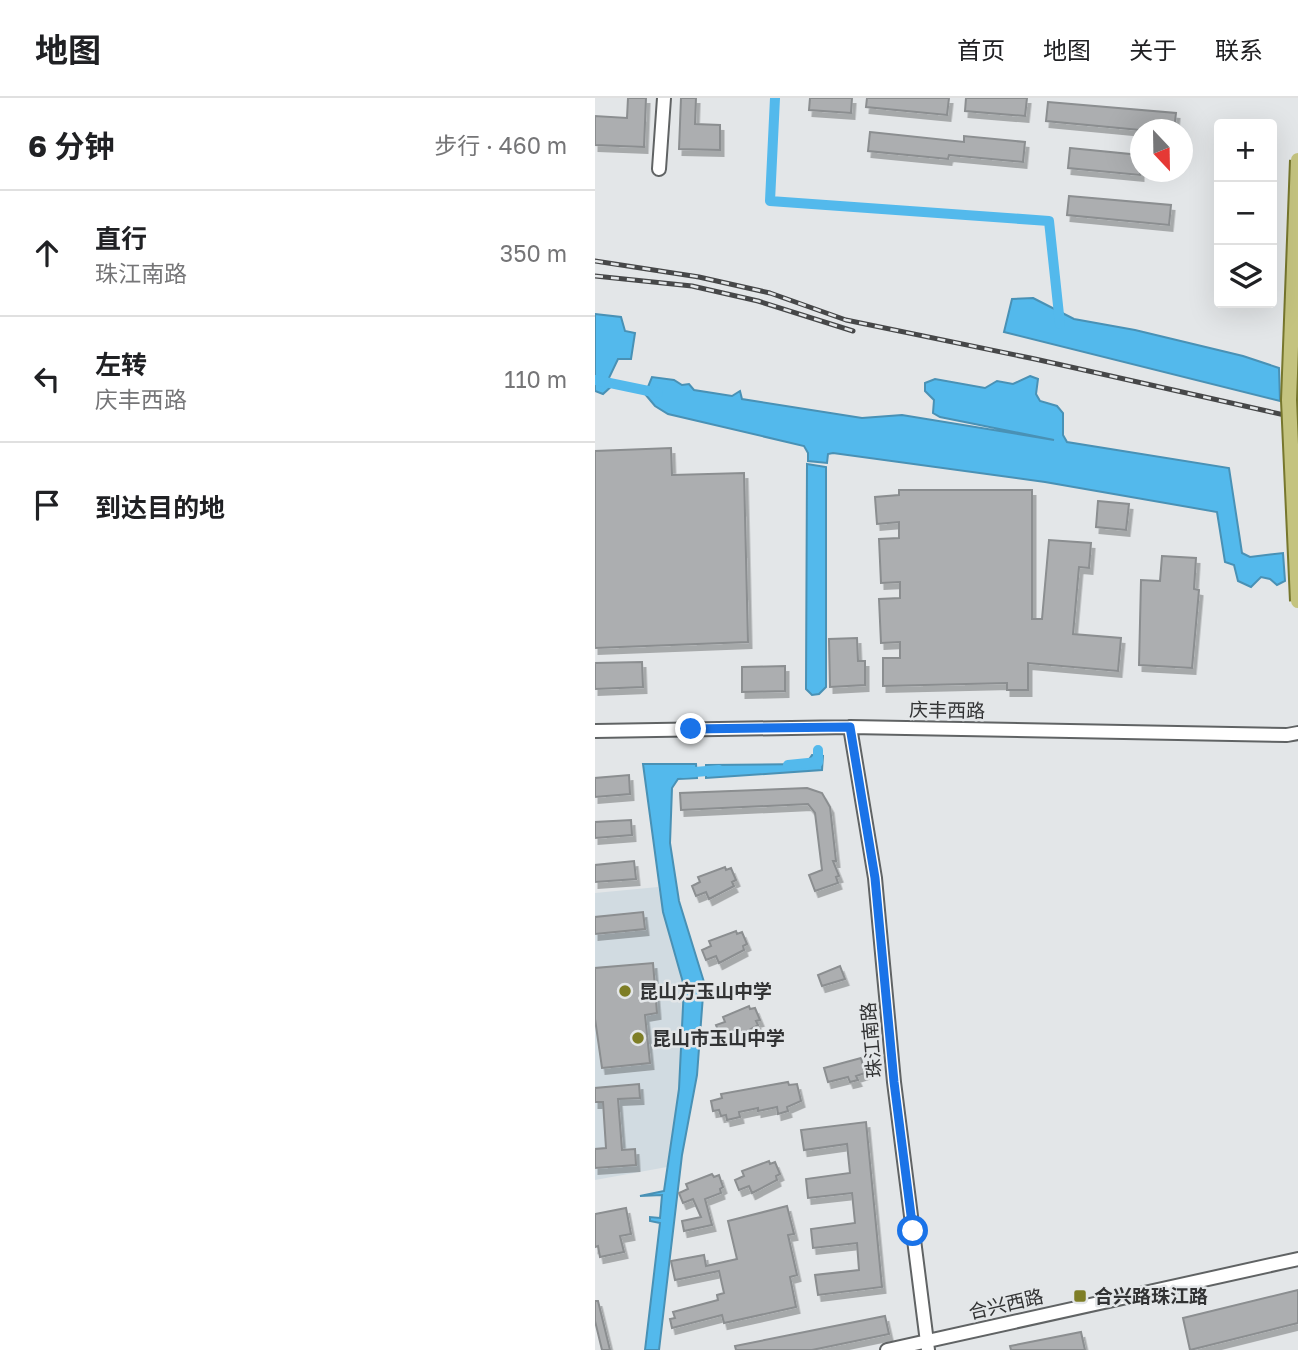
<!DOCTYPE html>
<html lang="zh">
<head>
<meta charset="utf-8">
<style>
  body { margin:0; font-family:"Golos Text","Noto Sans SC",sans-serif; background:#f2f2f2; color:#202124 }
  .controls { position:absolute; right:21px; top:21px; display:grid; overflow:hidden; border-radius:7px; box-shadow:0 7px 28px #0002 }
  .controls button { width:63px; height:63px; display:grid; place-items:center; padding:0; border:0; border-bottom:2px solid #e0e0e0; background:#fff; color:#202124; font:35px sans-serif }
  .compass { position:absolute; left:535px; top:21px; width:63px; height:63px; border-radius:50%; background:#fff; box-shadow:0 7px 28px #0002; rotate:158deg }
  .stop { position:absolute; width:21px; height:21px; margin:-16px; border:5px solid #1a73e8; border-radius:50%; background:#fff }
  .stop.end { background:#1a73e8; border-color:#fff; box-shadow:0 2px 7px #0008 }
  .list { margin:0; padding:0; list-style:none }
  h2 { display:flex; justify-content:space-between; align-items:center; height:91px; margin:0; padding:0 28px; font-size:30px }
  h2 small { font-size:23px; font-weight:400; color:#757577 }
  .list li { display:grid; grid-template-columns:46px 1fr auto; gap:21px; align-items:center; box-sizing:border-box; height:126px; padding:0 28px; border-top:2px solid #e0e0e0 }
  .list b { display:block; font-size:26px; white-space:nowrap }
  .list p { margin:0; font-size:23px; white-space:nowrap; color:#757577 }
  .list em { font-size:23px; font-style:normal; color:#757577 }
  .icon { flex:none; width:38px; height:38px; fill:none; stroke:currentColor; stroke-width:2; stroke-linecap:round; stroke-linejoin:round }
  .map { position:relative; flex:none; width:703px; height:1252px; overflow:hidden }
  header { display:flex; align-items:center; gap:42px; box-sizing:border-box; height:98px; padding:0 35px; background:#fff; border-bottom:2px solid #e0e0e0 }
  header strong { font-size:33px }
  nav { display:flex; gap:38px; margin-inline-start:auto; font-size:24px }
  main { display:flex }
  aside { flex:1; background:#fff }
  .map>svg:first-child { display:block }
  .built { fill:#d1dbe1 }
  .water { fill:#53b9ec; stroke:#4991b5; stroke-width:2 }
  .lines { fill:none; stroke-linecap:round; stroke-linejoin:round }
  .canal { stroke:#53b9ec; stroke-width:10 }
  .building { fill:#acaeb0; stroke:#8b8e90; stroke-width:2; filter:url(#shadow) }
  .secondary-casing { stroke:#606364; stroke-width:16 }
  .secondary { stroke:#fff; stroke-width:12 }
  .rail-casing { stroke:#464748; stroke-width:5 }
  .rail { stroke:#e3e6e8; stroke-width:2.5; stroke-dasharray:8; stroke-linecap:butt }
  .primary-bridge-casing { stroke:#77772d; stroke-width:18; stroke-linecap:butt }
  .primary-bridge { stroke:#c4c37f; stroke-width:14 }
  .route { stroke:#1a73e8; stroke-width:9 }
  .poi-dot { fill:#7e7e26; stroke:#e3e6e8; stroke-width:2.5 }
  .labels { text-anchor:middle; stroke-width:5; stroke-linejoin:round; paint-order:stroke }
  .street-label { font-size:19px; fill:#323334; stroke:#e3e6e8 }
  .poi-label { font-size:19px; font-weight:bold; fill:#323334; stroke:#e3e6e8; text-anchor:start }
</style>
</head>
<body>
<header>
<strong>地图</strong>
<nav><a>首页</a><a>地图</a><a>关于</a><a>联系</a></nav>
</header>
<main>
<aside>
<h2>6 分钟<small>步行 · 460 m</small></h2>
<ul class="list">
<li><svg class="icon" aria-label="ahead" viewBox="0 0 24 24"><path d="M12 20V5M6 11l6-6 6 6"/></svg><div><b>直行</b><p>珠江南路</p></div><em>350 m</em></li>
<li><svg class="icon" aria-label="left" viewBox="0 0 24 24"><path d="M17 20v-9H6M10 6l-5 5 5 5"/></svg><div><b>左转</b><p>庆丰西路</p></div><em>110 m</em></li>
<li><svg class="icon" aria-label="arrive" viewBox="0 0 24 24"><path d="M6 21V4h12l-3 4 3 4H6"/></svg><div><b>到达目的地</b></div></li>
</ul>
</aside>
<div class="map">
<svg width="703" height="1252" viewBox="0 0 703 1252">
  <defs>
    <filter id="shadow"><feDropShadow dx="3.5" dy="6" stdDeviation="0" flood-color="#0004"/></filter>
  </defs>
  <rect width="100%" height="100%" fill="#e3e6e8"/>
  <!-- built -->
  <path class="built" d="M63,789L89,888L84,991L72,1069L0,1082V795Z"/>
  <!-- water -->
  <path class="water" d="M438,200L479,221L540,232L648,258L684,270L685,303L409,234L417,201Z
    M0,216L26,219L30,233L40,235L36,261H23L12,284L19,286L8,296L0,293Z
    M435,278L443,281L441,296L445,303L462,308L468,315V337L472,344L634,370L647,455L655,459L688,455L690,483L682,487L675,481L666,479L656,489L643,483L639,467L630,464L622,414L450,384L238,355L233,356L232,365L213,363V355L209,348L73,316L60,308L50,296L57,279L79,282L87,287L94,286L99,292L137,298L145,293L147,301L267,320L307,317L459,342L345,319L338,315L339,302L330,293V285L340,281L390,290L402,283L418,286Z
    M212,366L231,369V589L224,596L217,597L211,591Z
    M217,657L228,658L227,672L111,680V667L211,666Z
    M48,666H101L102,680L83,681L77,690L75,745L84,803L109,884L102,977L87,1057L64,1252H50L65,1125L55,1123V1119L65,1120L67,1097L45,1098L69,1093L84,991L89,888L68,814Z"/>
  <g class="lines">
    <!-- canal -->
    <path class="canal" d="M180,0L175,103L454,123L465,226
      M0,282L63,295
      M193,667L223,664V652
      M88,675L124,672"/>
  </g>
  <!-- building -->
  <path class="building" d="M33,0H51L49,49L0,47V18L32,20Z
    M86,0H101L100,26L125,27V52L84,51Z
    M215,0H257L256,15L214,12Z
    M272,0H354L352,17L271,9Z
    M371,0H432L430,18L370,13Z
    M453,4L581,15L579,32H545L451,23Z
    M275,34L369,44V38L430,44L428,64L354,57L353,61L273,53Z
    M475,50L545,57V77L473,70Z
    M474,98L576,107L574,127L472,117Z
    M76,350L77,377L149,375L153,544L0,550V353Z
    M304,392H437V521H447L454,442L496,445L494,470L484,469L478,536L526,540L523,573L433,565V592H412V585L288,588V560H305V544L286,545L284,501L305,500V484L286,485L284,441L304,440V424L282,426L280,399L304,397Z
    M503,403L534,406L531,432L501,429Z
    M567,458L601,460L599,491L604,492L597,570L544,567L546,482L565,483Z
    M262,540L263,563H270V587L235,589L234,541Z
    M47,564L48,589L0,591V565Z
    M190,568V593L147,594V569Z
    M34,677L35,696L0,699V680Z
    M212,690L227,695L235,709L241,763H238L244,778L241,779L243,785L220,793L214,777L227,772L220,715L213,706L86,712L85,695Z
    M36,722L37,737L0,740V724Z
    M39,763L41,781L0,784V767Z
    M130,769L131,772L136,770L141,782L137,784L139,788L114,801L111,794L101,798L97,788L105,784L103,779Z
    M48,814L50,831L0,836V819Z
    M141,833L142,836L147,834L152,846L148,848L149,852L124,865L121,858L111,862L107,852L116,848L114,843Z
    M58,865L62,915L50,917L55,965L7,970L0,921V870Z
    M245,868L250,881L227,888L223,877Z
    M154,908L155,911L160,910L165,922L161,923L163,927L138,941L135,933L125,937L121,927L130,924L128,919Z
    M266,960L270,975L261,978L263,982L255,984L253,979L233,984L229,970Z
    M193,984L194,987L202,986L206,1003L192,1009L193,1013L183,1016L182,1009L163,1013V1010L144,1014L145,1019L132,1022L131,1017L126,1018L124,1012L118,1013L116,1003L127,1000L126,996Z
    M44,986L45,1000L23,1001L27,1052L40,1051L41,1067L0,1070V1051L11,1050L8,1004H0V990Z
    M271,1024L287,1189L223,1197L220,1177L264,1172L262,1145L218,1150L216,1131L260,1125L257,1095L213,1100L211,1081L255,1075L252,1046L209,1052L206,1032Z
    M174,1063L175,1066L180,1064L185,1076L181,1078L182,1082L157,1095L154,1088L144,1092L140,1082L149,1078L147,1073Z
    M117,1076L119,1079L124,1077L128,1089L125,1091L126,1095L110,1101L117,1127L89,1133L87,1123L106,1119L98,1101L88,1105L84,1095L93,1091L91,1086Z
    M192,1108L199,1136L193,1137L202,1177L195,1179L201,1209L129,1225L127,1217L77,1230L75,1221L80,1220L78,1214L123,1202L122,1197L129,1195L124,1173L80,1182L76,1163L109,1157L111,1168L142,1161L133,1123Z
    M31,1110L36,1136L25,1138L29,1154L5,1159L3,1148L0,1149V1116Z
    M703,1192V1225L595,1252L588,1220Z
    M0,1203H3L15,1252H7L0,1223Z
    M290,1218L294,1236L217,1252H141L140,1248Z
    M486,1234L490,1252H416L415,1248Z"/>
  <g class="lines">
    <defs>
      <path id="secondary" d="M64,71L69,0
        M255,629L280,780L299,984L333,1252
        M0,633L255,629L692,637L703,635
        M292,1252L703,1161"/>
    </defs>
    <!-- secondary casing -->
    <use href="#secondary" class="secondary-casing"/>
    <!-- secondary -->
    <use href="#secondary" class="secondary"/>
    <defs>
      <path id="rail" d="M0,163L104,179L175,195L251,222L440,261L703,320
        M0,178L97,188L163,203L258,233"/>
    </defs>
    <!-- rail casing -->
    <use href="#rail" class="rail-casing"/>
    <!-- rail -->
    <use href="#rail" class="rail"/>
    <defs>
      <path id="primary-bridge" d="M703,62L694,302L703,503"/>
    </defs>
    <!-- primary-bridge casing -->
    <use href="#primary-bridge" class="primary-bridge-casing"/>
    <!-- primary-bridge -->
    <use href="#primary-bridge" class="primary-bridge"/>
  </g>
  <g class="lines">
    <!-- route -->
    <path class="route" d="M96,631L255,629L280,780L299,984L318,1133"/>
  </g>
  <!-- markers -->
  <g class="poi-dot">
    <circle cx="30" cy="893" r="7"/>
    <circle cx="43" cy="940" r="7"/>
    <rect x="478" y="1191" width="14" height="14" rx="3.5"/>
  </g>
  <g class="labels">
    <!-- street labels -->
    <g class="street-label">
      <text transform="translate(352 612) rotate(1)" y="7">庆丰西路</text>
      <text transform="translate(276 942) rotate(-95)" y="7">珠江南路</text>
      <text transform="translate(411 1206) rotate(-13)" y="7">合兴西路</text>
    </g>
    <!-- poi labels -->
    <g class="poi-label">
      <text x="44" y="900">昆山方玉山中学</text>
      <text x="57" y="947">昆山市玉山中学</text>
      <text x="499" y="1205">合兴路珠江路</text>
    </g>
  </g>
</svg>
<div class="controls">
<button>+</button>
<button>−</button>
<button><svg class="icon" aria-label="layers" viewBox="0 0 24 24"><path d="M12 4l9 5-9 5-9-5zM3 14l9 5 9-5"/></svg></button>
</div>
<svg class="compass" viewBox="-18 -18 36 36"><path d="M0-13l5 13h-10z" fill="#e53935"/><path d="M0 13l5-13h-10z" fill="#757577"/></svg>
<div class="stop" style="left:318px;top:1133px"></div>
<div class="stop end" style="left:96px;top:631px"></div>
</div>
</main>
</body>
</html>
